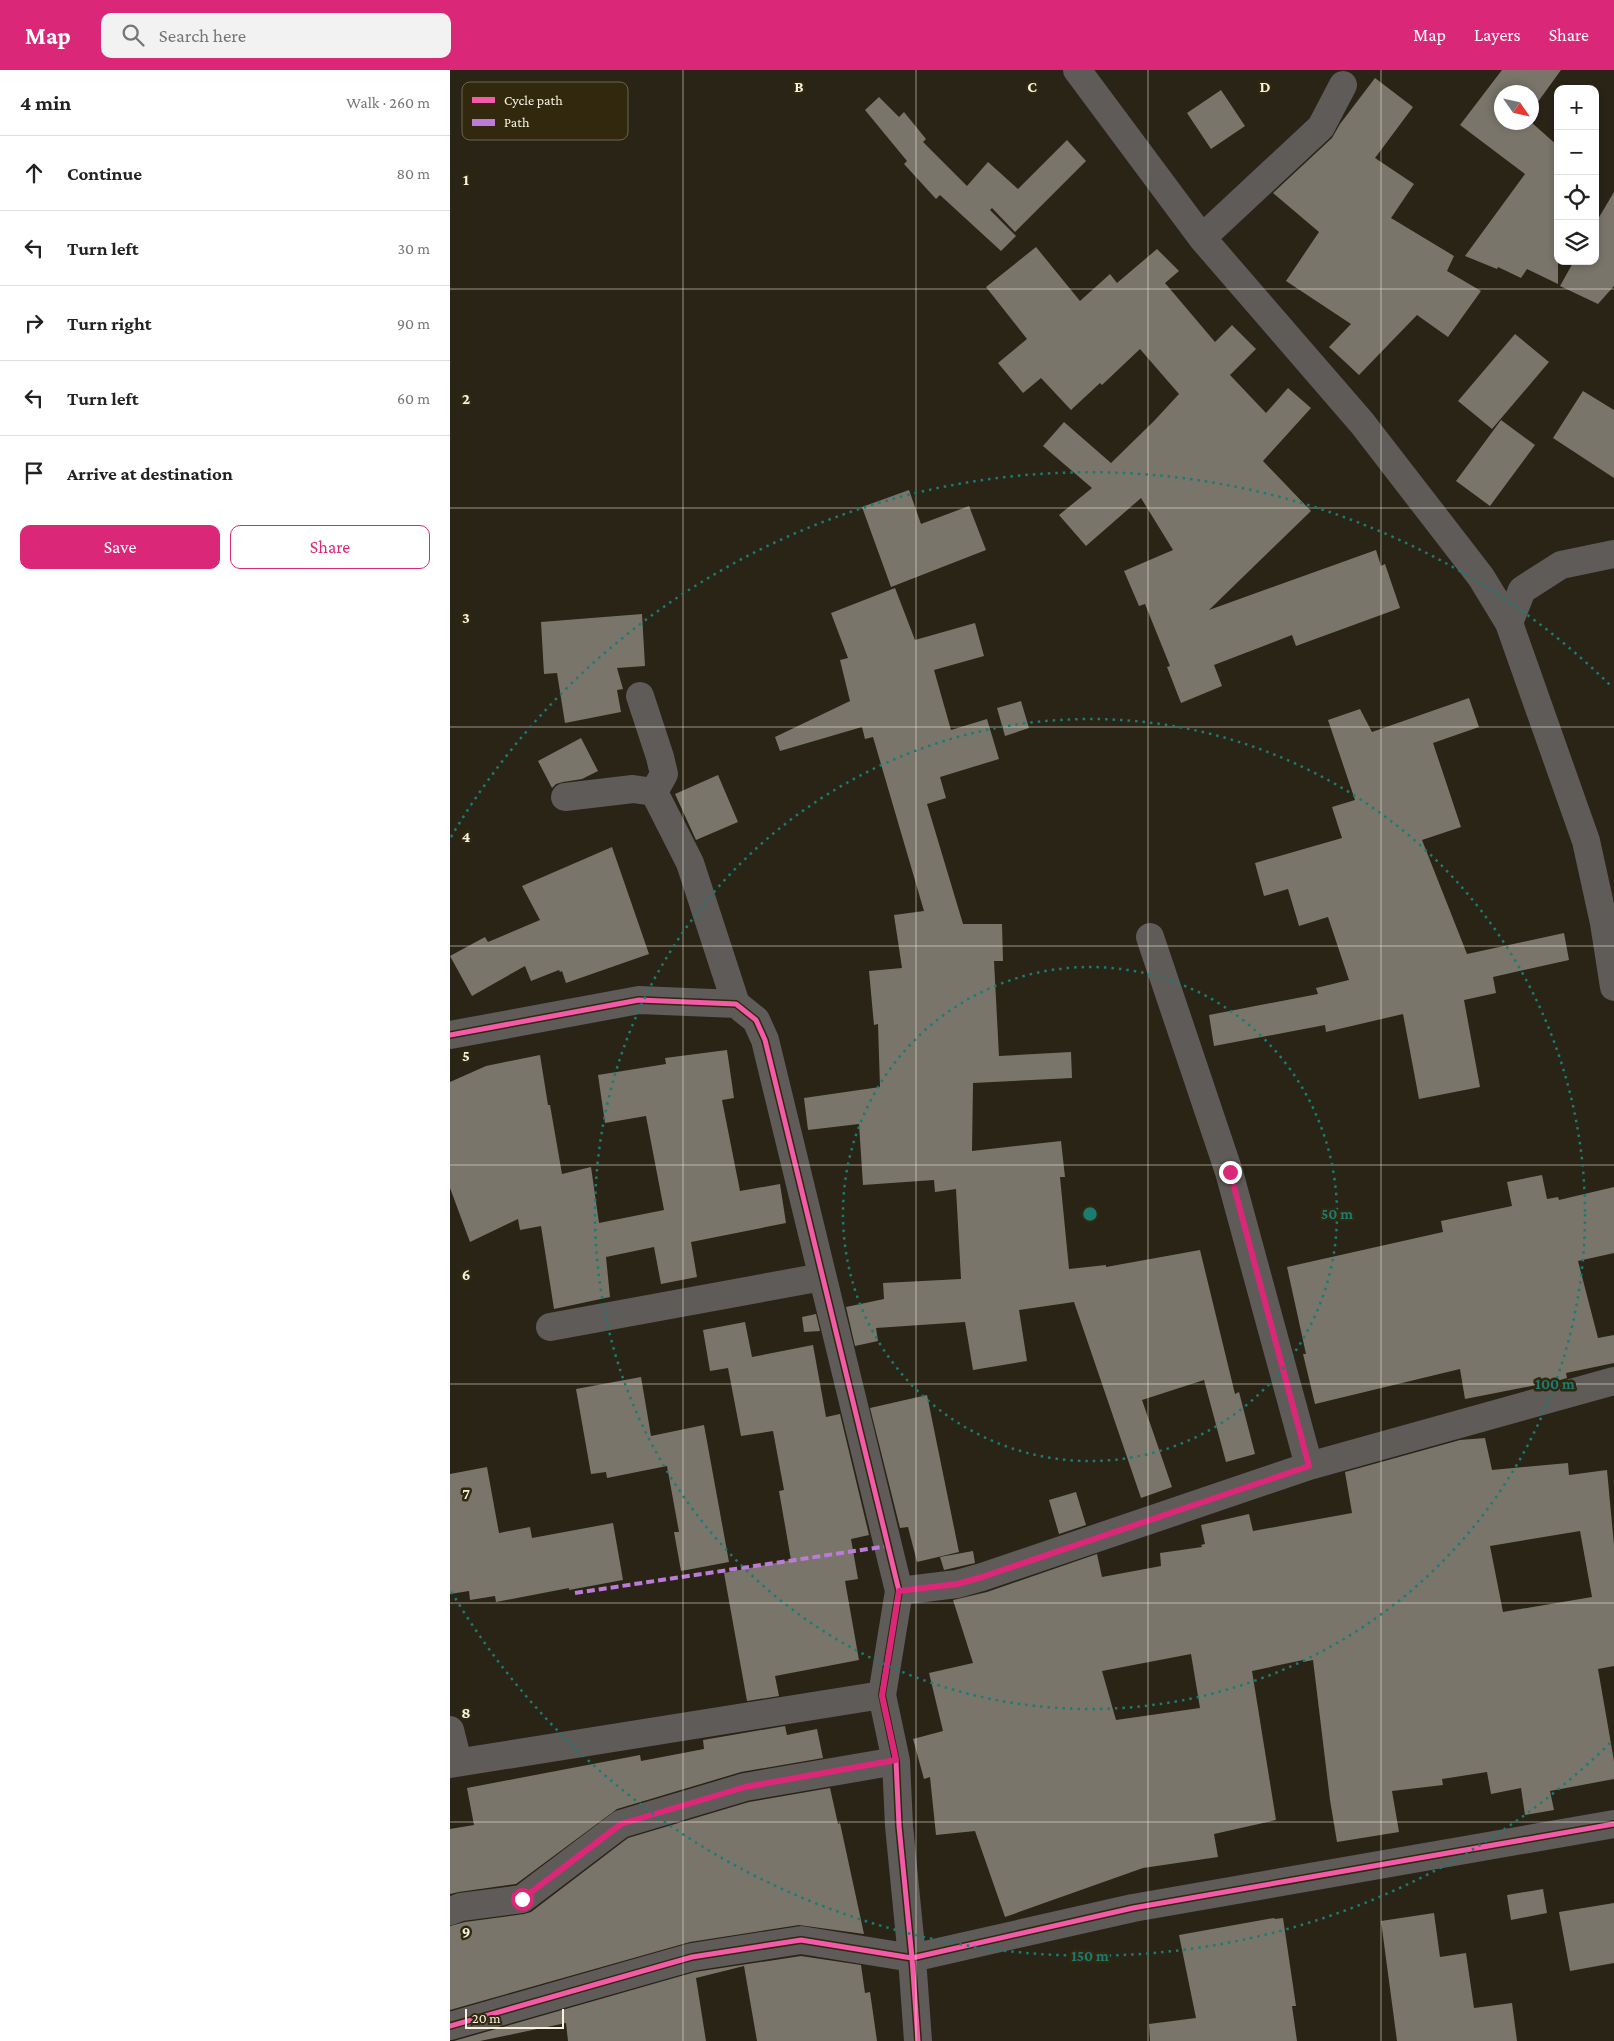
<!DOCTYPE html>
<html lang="en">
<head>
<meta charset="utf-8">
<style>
  body { margin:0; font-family:"Crimson Pro",serif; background:#f2f2f2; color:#222 }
  .controls { position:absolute; right:15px; top:15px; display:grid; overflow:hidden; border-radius:10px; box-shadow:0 2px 8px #0003 }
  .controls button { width:45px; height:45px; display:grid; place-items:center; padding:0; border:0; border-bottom:1px solid #e0e0e0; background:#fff; color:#222; font:25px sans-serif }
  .compass { position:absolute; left:1044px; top:15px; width:45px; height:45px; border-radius:50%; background:#fff; box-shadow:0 2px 8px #0003; rotate:124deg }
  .scale { position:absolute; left:15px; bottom:12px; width:99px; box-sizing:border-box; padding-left:5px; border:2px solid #f7f1e2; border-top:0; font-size:14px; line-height:18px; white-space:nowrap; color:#f7f1e2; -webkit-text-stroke:4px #31280e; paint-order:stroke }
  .stop { position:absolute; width:15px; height:15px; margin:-11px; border:4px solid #db2777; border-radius:50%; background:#fff }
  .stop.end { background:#db2777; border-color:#fff; box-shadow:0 1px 5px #0008 }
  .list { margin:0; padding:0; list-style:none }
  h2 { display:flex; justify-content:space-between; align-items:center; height:65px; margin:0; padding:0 20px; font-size:21px }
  h2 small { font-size:16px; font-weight:400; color:#767676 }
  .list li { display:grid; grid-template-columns:32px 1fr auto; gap:15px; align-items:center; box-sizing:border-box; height:75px; padding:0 20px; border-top:1px solid #e0e0e0 }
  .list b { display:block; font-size:19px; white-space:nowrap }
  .list em { font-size:16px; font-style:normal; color:#767676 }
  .actions { display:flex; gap:10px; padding:15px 20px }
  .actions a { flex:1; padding:11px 0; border:1px solid #db2777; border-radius:10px; text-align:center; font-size:18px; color:#db2777 }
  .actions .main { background:#db2777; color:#fff }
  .icon { flex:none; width:28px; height:28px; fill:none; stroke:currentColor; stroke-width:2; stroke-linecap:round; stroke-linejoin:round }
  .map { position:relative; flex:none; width:1164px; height:1971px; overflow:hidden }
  header { display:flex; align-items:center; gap:30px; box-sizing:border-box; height:70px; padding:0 25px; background:#db2777; color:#fff }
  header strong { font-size:24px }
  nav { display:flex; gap:28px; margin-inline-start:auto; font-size:18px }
  .search { width:350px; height:45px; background:#f2f2f2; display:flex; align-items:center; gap:12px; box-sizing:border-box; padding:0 18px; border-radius:10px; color:#767676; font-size:19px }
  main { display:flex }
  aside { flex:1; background:#fff }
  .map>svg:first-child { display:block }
  .building { fill:#7a756a; fill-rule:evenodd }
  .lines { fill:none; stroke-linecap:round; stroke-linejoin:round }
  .minor { stroke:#5e5b59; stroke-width:28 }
  .quiet { stroke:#bd7bd9; stroke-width:4; stroke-dasharray:8 4; stroke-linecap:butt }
  .cycleway-casing { stroke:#31280e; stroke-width:8 }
  .cycleway { stroke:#f35aa7; stroke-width:5 }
  .route { stroke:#db2777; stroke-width:6 }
  .grid { fill:none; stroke:#f7f1e2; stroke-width:1; stroke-opacity:0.55 }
  .ring { fill:none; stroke:#1b7c74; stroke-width:2.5; stroke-dasharray:2.5 5 }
  .key { fill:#31280e; stroke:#6c644e; stroke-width:1 }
  .key-label { font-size:14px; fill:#f7f1e2 }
  .grid-label { font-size:16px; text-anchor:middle; font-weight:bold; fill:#f7f1e2; stroke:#31280e; stroke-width:5; stroke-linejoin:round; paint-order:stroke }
  .centre { fill:#1b7c74; stroke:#31280e; stroke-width:2.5 }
  .ring-label { font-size:15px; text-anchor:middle; font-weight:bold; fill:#1b7c74; stroke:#31280e; stroke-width:5; stroke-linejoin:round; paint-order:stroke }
</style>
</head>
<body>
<header>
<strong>Map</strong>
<div class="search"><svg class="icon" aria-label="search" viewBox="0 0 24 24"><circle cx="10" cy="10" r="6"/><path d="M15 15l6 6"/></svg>Search here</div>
<nav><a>Map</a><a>Layers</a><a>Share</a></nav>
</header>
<main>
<aside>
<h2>4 min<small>Walk · 260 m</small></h2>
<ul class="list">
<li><svg class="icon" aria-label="ahead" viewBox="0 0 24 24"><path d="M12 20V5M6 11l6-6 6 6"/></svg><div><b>Continue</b></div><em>80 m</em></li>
<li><svg class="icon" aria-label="left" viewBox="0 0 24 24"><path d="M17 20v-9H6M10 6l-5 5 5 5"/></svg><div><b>Turn left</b></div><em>30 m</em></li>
<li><svg class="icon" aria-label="right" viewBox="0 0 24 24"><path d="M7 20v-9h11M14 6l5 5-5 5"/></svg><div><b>Turn right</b></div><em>90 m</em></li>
<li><svg class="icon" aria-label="left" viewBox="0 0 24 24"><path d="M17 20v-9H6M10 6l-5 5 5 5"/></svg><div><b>Turn left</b></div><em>60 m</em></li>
<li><svg class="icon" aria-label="arrive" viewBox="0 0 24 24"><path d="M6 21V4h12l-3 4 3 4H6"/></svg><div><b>Arrive at destination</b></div></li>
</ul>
<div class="actions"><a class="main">Save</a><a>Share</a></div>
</aside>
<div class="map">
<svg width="1164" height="1971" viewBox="0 0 1164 1971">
  <rect width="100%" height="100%" fill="#292416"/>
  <!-- building -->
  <path class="building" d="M1052,0H1111L1082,40V22H1052V52H1081L1108,76V214L1077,199L1071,208L1048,197L1047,199L1015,186L1075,104L1010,55Z
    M925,8L963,37L925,88L964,114L941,148L1004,186L997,201L1031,221L998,267L967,245L909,305L879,277L901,254L836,211L869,162L823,123L882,68L890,54Z
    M771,20L795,56L761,79L737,43Z
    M429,27L449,47L454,42L476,69L473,72L517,116L538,92L568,119L617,70L636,91L565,162L542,138L540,140L566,166L551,181L490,125L486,129L454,94L457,91L415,40Z
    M1164,122V216L1148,234L1110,216L1124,191H1145V154Z
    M586,177L630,231L660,204L667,213L707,179L729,201L715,213L765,272L782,255L806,279L780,305L816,343L838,318L861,338L813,391L861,441L759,540L926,480L931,496L935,494L950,538L846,576L842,565L764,595L772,616L731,633L717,597L720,596L695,534L689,536L674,501L723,480L691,428L636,476L609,445L642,418L593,376L614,352L661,393L704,351L729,324L690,279L652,315L650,313L621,340L591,308L573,323L548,293L577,269L536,217Z
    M1065,264L1099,292L1042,359L1008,331Z
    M1133,321L1164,340V408L1103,368Z
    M1051,350L1085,375L1040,436L1006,411Z
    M459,420L471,454L519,436L536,480L441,517L412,437Z
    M445,518L465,570L525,553L534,586L484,600L501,660L537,649L549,689L490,707L496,728L477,734L513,854H552L553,891H544L549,986L621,982L622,1008L523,1013L522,1081L611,1071L615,1107H610L619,1199L656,1195V1197L750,1180L785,1324L789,1322L805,1384L776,1392L754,1310L692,1330L722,1417L691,1428L624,1232L569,1240L577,1291L523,1300L515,1252L426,1258L428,1271L405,1276L396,1237L434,1229L433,1213L511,1209L506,1119L485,1122L484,1110L413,1115L409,1054L358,1060L354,1028L430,1017L428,954L424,955L419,901L452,898L444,845L474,841L423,667L415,669L412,657L330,681L325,667L400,631L390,590L398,588L381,543Z
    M192,544L195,596L167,598L173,619L167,620L171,642L115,653L107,603L94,604L91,552Z
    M1019,628L1029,657L983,673L1011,757L972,770L1017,884L1114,863L1119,890L1043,907L1046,923L1014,930L1030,1017L969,1029L953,944L876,962L875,955L764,976L759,945L868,924L866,918L899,910L878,847L849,856L838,819L814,826L805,793L892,768L882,737L905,730L878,650L910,639L922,662Z
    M571,631L579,658L555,666L547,638Z
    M131,668L148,701L132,709L113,712L106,714L102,718L88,691Z
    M268,705L288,752L246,770L225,724Z
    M162,777L199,884L116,913L112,901L110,902L109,900L81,911L75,896L22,926L0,886L35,867L38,872L90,850L72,816Z
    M277,980L284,1028L272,1030L290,1121L330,1114L336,1153L241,1172L247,1207L211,1214L204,1177L156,1187L160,1227L104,1239L91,1156L70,1160L68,1149L20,1172L0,1118V1012L36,996L90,985L98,1035H100L112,1104L141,1097L149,1153L214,1140L196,1046L155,1053L148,1005L216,994L215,988Z
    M1092,1105L1097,1129L1108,1127L1109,1130L1164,1117V1183L1128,1191L1148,1268L1164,1265V1293L1116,1303L1117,1308L1107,1311L1015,1329L1010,1299L865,1334L853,1284H856L837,1197L993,1162L991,1151L1062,1136L1057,1112Z
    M366,1244L370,1261L354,1262L352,1247Z
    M295,1252L302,1287L363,1275L376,1347L390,1344L419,1465L401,1469L408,1509L395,1511L409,1590L325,1606L329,1626L297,1631L274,1503L341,1490L329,1421L334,1420L323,1361L291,1366L278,1298L260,1301L253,1260Z
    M191,1307L201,1366L254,1355L279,1492L231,1501L224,1462H229L217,1396L157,1408L156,1402L141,1404L126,1319Z
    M477,1325L509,1482L467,1492L458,1457L450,1458L420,1338Z
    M1035,1368L1042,1400L1118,1393L1119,1405L1157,1400L1164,1475V1596L1148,1599L1164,1691V1709L1100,1721L1104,1740L1075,1745L1071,1718L1041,1724L1037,1702L992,1709L993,1715L942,1721L949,1762L887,1772L880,1730L863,1590L853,1592V1590L802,1601L826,1750L764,1764L768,1787L693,1798L555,1847L525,1761L486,1765L480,1707L474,1709L463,1669L493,1661L479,1603L523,1593L503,1530L537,1522L647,1484L652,1507L711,1496L710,1483L752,1477L751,1475L755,1474L751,1455L799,1444L803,1461L902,1443L895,1402L1010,1370ZM1130,1461L1142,1527L1053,1542L1040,1476ZM741,1584L750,1638L666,1650L652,1601Z
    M37,1397L49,1463L80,1457L82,1468L163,1453L173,1510L119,1520V1518L46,1532L45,1526L20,1530L19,1521L0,1524V1404Z
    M626,1422L636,1455L609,1464L599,1430Z
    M523,1481L525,1493L494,1500L490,1487Z
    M335,1656L337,1665L367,1659L373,1688L291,1702L167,1739L66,1814L9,1822L0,1824V1759L24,1755L17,1718L190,1685L191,1691L254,1679L253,1670Z
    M380,1718L388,1754L390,1753L414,1864L349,1855L240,1872L0,1940V1856L15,1852L74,1844L81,1842L178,1768L299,1732Z
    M1093,1819L1097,1843L1061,1850L1057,1825Z
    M1164,1833V1893L1120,1901L1109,1842Z
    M984,1843L990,1887L1016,1883L1024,1938L1062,1933L1067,1971H947L931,1851Z
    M824,1848L825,1849L833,1848L846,1936H842L847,1971H700L699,1954L746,1948L729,1865Z
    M351,1886L411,1895L415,1923L420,1922L427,1971H307L294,1896L246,1908L256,1971H118L116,1953L30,1971H4L245,1902Z"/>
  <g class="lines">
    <!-- minor -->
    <path class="minor" d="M627,0L752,168L912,353L1031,507L1059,553L1136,771L1154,853L1164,917
      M752,168L871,57L893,15
      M1059,553L1072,520L1111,495L1164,484
      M190,626L210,687L214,704L204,722
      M115,727L183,719L204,722L240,793L286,934
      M700,867L779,1102L859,1396
      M0,965L189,930L286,934L306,950L315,970L449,1521L432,1625L446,1691L449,1756L462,1888L468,1971
      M100,1257L372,1207
      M449,1521L507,1514L532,1507L859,1396L1164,1311
      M0,1660L8,1692
      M0,1694L432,1625
      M0,1841L11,1837L72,1829L171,1754L295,1717L446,1691
      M0,1956L242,1887L351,1870L462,1888L683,1838L1164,1754"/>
    <!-- quiet -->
    <path class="quiet" d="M125,1523L438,1476"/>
    <defs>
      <path id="cycleway" d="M0,965L189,930L286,934L306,950L315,970L449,1521L432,1625L446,1691L449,1756L462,1888L468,1971
        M0,1956L242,1887L351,1870L462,1888L683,1838L1164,1754"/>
    </defs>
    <!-- cycleway casing -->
    <use href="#cycleway" class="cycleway-casing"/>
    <!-- cycleway -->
    <use href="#cycleway" class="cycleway"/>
  </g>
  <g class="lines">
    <!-- route -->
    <path class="route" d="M72,1829L171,1754L295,1717L446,1690L432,1626L449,1521L507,1514L532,1507L859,1396L780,1102"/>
  </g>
  <!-- grid -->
  <path class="grid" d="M233,0V1971M466,0V1971M698,0V1971M931,0V1971M0,219H1164M0,438H1164M0,657H1164M0,876H1164M0,1095H1164M0,1314H1164M0,1533H1164M0,1752H1164"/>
  <!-- distance rings -->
  <g class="ring">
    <circle cx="640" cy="1144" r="247"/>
    <circle cx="640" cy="1144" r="495"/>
    <path d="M1160 1673A742 742 0 0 1 1 1521M1 767A742 742 0 0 1 1160 615"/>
  </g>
  <!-- legend -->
  <rect x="12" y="12" width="166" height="58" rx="8" class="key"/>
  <rect x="22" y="27" width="23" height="6" fill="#f35aa7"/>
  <rect x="22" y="49" width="23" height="7" fill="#bd7bd9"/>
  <g class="key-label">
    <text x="54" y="35">Cycle path</text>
    <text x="54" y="57">Path</text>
  </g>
  <g class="grid-label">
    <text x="349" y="22">B</text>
    <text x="582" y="22">C</text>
    <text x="815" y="22">D</text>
    <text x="16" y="115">1</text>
    <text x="16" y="334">2</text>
    <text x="16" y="553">3</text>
    <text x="16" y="772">4</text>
    <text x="16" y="991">5</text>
    <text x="16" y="1210">6</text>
    <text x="16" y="1429">7</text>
    <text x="16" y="1648">8</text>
    <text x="16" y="1867">9</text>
  </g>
  <circle cx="640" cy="1144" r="8" class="centre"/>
  <g class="ring-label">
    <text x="887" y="1149">50 m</text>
    <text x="1105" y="1319">100 m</text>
    <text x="640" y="1891">150 m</text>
  </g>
</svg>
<div class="controls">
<button>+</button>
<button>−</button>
<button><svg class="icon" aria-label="locate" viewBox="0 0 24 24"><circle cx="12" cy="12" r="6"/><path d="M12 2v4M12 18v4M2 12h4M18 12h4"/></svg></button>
<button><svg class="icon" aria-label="layers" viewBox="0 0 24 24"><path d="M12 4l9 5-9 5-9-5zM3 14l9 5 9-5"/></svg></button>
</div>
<svg class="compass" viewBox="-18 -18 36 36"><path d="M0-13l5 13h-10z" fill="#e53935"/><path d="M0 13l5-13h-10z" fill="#767676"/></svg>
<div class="scale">20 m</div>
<div class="stop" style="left:72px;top:1829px"></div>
<div class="stop end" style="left:780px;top:1102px"></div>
</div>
</main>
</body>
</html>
